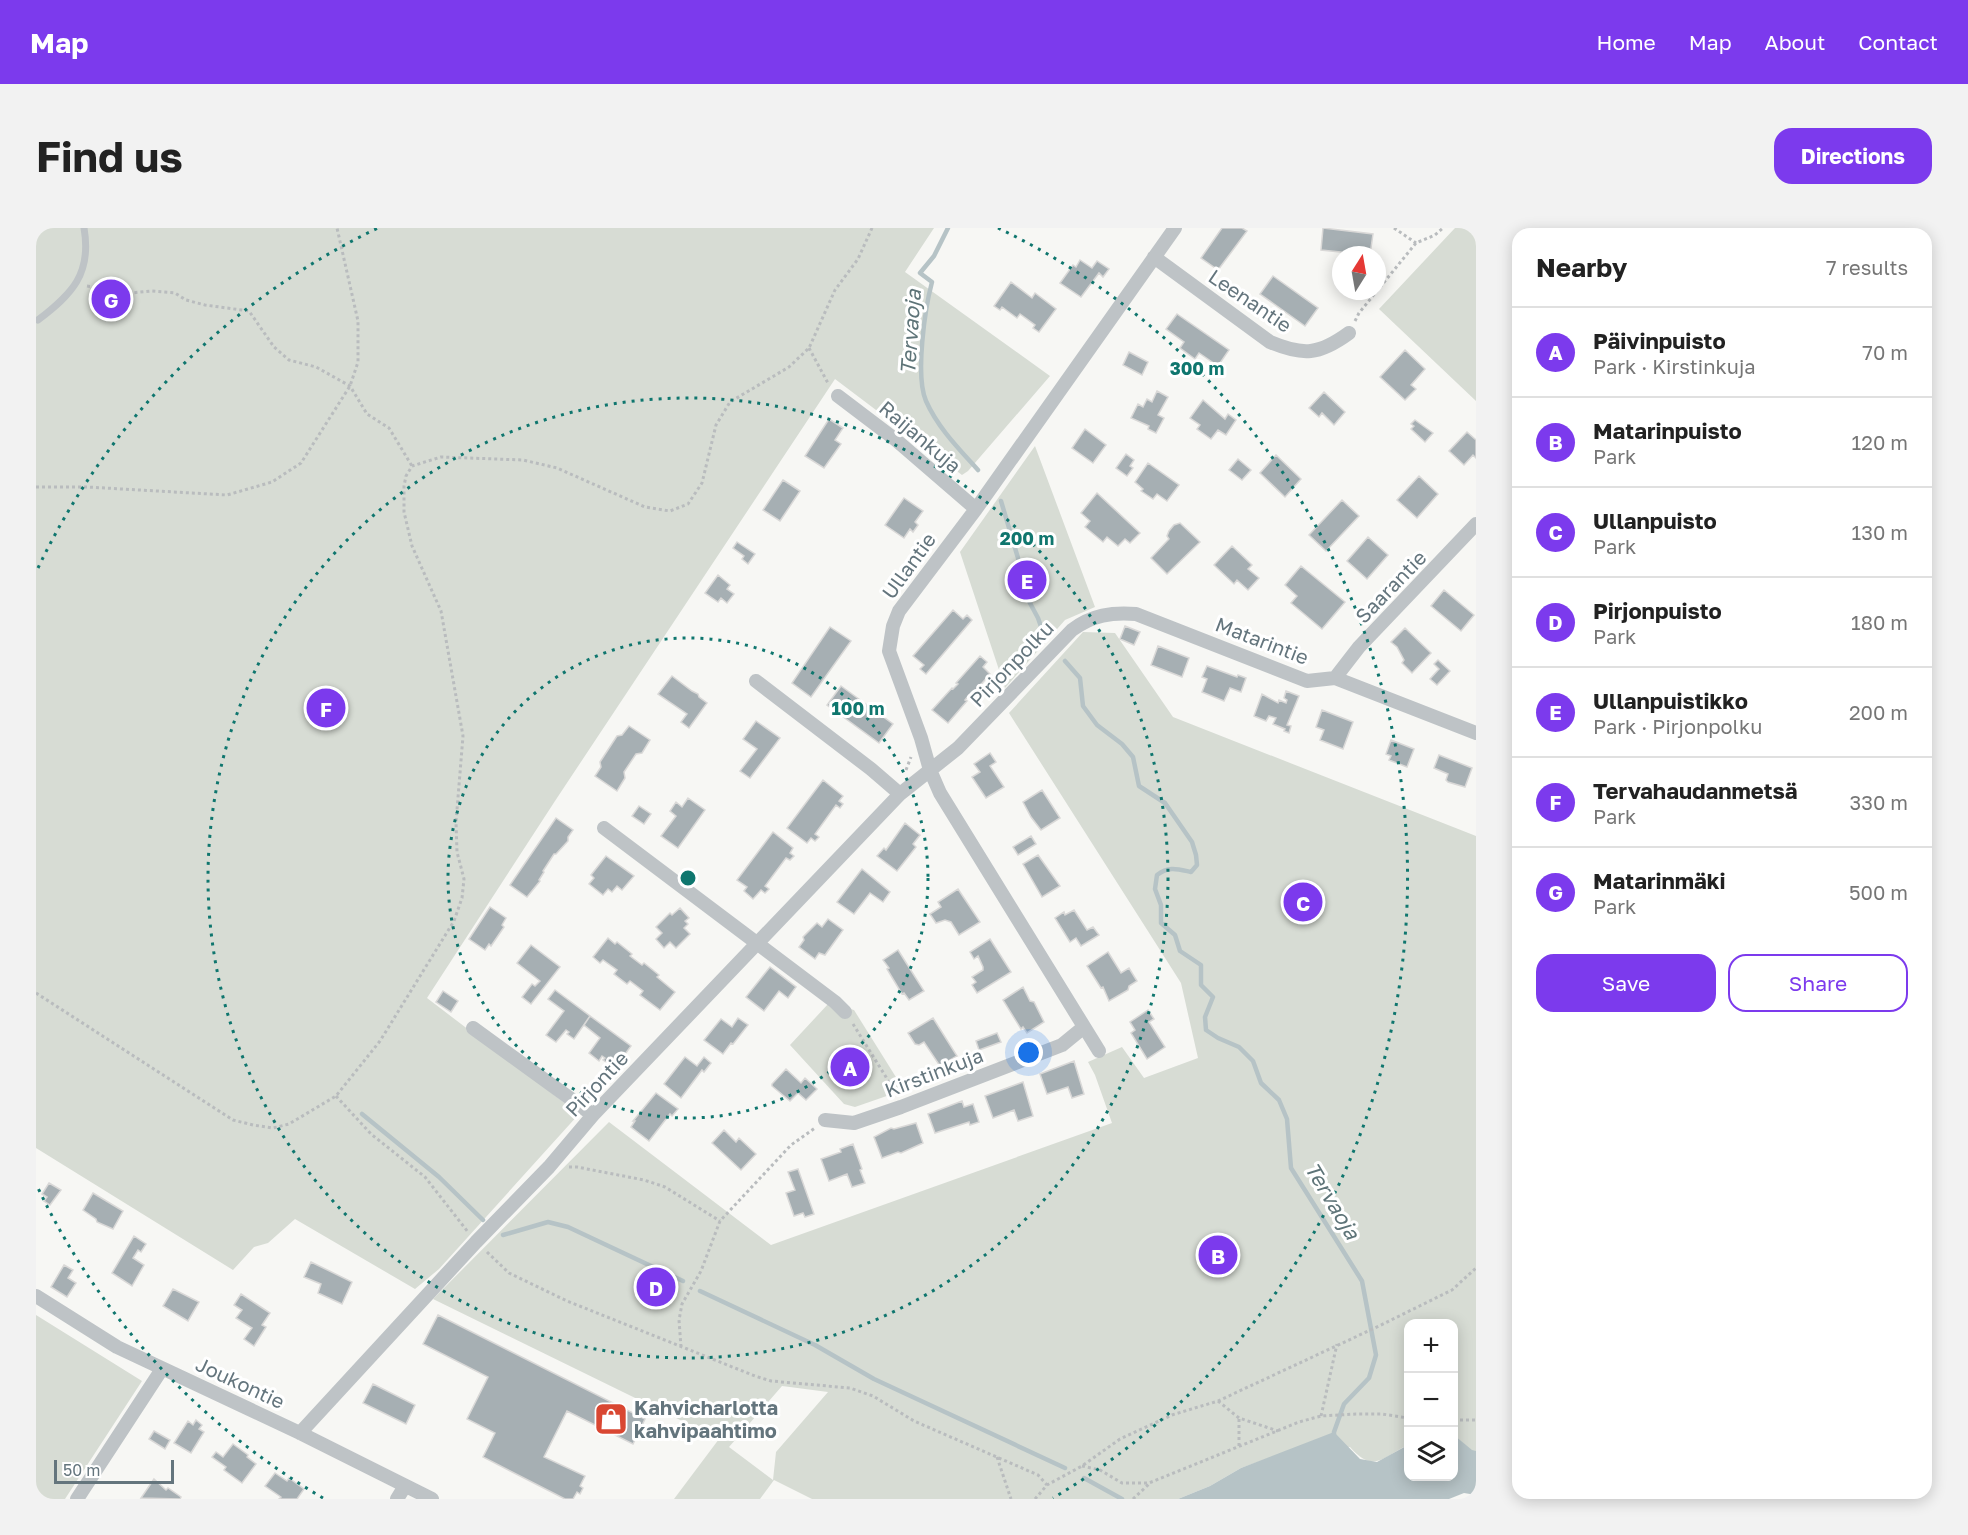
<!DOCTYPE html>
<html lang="en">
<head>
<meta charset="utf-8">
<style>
  body { margin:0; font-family:"Golos Text",sans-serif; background:#f2f2f2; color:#222 }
  .controls { position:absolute; right:18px; bottom:18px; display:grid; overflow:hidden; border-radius:12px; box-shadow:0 3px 15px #0003 }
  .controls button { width:54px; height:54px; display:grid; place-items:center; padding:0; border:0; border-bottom:2px solid #e0e0e0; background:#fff; color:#222; font:30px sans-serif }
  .compass { position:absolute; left:1296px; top:18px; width:54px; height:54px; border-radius:50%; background:#fff; box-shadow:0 3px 15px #0003; rotate:11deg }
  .scale { position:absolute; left:18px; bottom:15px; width:120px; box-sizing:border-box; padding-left:6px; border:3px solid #64757d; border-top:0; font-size:16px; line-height:21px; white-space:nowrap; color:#64757d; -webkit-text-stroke:4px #fff; paint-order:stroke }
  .you { position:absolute; left:993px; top:825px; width:21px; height:21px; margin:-15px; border:4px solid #fff; border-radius:50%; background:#1a73e8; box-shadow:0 0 0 9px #1a73e833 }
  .badge { display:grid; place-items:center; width:39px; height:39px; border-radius:50%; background:#7c3aed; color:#fff; font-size:20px; font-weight:700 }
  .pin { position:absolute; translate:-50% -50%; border:3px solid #fff; box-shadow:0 2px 6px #0006 }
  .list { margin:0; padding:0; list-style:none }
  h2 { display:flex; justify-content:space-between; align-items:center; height:78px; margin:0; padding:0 24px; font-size:26px }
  h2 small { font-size:20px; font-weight:400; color:#767676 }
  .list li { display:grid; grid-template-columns:39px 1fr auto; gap:18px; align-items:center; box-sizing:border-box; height:90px; padding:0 24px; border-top:2px solid #e0e0e0 }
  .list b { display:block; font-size:22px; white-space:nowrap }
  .list p { margin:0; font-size:20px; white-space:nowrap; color:#767676 }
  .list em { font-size:20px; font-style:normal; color:#767676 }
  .actions { display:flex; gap:12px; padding:18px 24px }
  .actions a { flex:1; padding:14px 0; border:2px solid #7c3aed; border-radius:18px; text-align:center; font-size:21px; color:#7c3aed }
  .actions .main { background:#7c3aed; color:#fff }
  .icon { flex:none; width:33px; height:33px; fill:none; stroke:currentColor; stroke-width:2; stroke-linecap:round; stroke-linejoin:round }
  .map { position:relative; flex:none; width:1440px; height:1271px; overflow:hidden; border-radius:18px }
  header { display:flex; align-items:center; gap:36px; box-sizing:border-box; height:84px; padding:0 30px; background:#7c3aed; color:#fff }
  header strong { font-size:28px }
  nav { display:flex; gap:33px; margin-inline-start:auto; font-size:21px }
  .intro { display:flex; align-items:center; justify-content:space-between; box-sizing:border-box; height:144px; padding:0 36px }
  h1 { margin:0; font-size:42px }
  .button { padding:15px 27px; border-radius:18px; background:#7c3aed; color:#fff; font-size:21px; font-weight:700 }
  main { display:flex; gap:36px; padding:0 36px }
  aside { flex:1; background:#fff; border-radius:18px; box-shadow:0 3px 15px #0003 }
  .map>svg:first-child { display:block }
  .green { fill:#d7dcd4; fill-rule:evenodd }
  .water { fill:#b6c3c6 }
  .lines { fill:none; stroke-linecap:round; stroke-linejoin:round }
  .stream { stroke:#b6c3c6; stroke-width:4.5 }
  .building { fill:#a6afb3; stroke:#d9d8d7; stroke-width:1.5 }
  .path { stroke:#b9bcbe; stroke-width:3; stroke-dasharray:3 3; stroke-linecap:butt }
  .lane { stroke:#bec3c6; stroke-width:7 }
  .street { stroke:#bec3c6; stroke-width:14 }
  .ring { fill:none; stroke:#0f766e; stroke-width:3; stroke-dasharray:3 6 }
  .labels { text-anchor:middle; stroke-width:6; stroke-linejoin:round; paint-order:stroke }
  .street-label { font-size:20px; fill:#64757d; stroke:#fff }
  .poi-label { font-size:20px; font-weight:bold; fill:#64757d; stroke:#fff; text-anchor:start }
  .water-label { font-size:21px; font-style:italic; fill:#5e7478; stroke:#fff }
  .centre { fill:#0f766e; stroke:#fff; stroke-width:3 }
  .ring-label { font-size:18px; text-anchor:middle; font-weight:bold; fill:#0f766e; stroke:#fff; stroke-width:6; stroke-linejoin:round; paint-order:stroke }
</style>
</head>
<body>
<header>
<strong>Map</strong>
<nav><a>Home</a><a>Map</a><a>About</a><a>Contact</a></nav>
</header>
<div class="intro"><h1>Find us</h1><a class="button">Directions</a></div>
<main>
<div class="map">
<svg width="1440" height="1271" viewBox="0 0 1440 1271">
  <rect width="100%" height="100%" fill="#f7f7f4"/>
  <!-- green -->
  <path class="green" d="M0,0H898L869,44L1014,148L932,243L926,247L799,151L519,573L391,770L543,886L403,1041L379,1061L259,991L232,1015L218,1019L197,1042L0,920Z
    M1419,0H1440V173L1343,81Z
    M999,218L1059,379L1029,392L969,460L924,324Z
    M1047,404L1079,405L1137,489L1440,608V1223H1436L1418,1207V1096H1372V1217C1346,1229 1338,1246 1314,1219L1249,1224L1205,1240L1174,1258L1142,1271H776L738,1252L724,1271H638L683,1211L397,1071L573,894L735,1017L1076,895L1059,847L1052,834L1086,819L1108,850L1162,830L1145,755L973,485ZM746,1158L792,1164L740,1224L737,1252L693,1219Z
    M793,775L818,782L868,862L819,879L808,876L754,817Z
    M0,1087L106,1153L29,1271H0Z"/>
  <!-- water -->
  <path class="water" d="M1298,1204L1324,1231L1341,1234L1372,1217V1248H1418V1207L1436,1222L1440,1223V1267L1428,1265L1413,1271H1142L1174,1258L1205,1240Z"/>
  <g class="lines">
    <!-- stream -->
    <path class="stream" d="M912,0L898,28L884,45L896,54C889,80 879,148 890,173C902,200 923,221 942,242
      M965,273L982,330L987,362L1002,390L1008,407
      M1029,433L1044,450L1047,478L1061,497L1086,516L1097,529L1103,558L1129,575L1156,614L1160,627L1161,637L1155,644C1141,641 1133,638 1121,647L1119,661L1125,677V695L1139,707L1144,723L1165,737V757L1177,769L1169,789L1170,802L1182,810L1203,819L1217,833L1225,855L1243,872L1251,891L1255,940L1326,1053L1340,1127L1333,1150L1308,1176L1298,1204V1211
      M326,886L403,949L447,992
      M467,1007L512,994L532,999L647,1053
      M664,1063L779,1117L838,1151L1029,1240
      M1048,1250L1086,1271"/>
  </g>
  <!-- building -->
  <path class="building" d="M1186,0H1206L1211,3L1182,42L1165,30Z
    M1287,0L1337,6L1334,27L1285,22Z
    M1044,32L1056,40L1061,33L1073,41L1067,49L1063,45L1045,69L1024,55L1037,37L1040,39Z
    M1237,48L1282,80L1269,98L1224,66Z
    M975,54L996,70L999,65L1020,81L1003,104L997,100L999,97L984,86L981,90L966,79L964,82L958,78Z
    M1141,86L1193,122L1182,138L1163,125L1159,131L1144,120L1148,114L1130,101Z
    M1369,122L1389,141L1375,157L1380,161L1369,172L1344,149Z
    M1093,124L1112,134L1106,147L1087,137Z
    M1121,163L1132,169L1122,187L1128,190L1120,205L1112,201L1113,198L1095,190L1102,176L1107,179L1111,171L1116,174Z
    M1288,164L1309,184L1298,197L1286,185L1283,189L1273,180Z
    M1167,172L1189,191L1192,186L1200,192L1190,207L1182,202L1175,211L1161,201L1164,197L1154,190Z
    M793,191L807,200L799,212L805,216L788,240L769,228Z
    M1379,192L1397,205L1389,214L1375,201L1378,198L1375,196Z
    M1049,201L1070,217L1057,235L1036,220Z
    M1431,204L1440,212V230L1437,227L1428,237L1413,223Z
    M1090,226L1098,232L1094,238L1097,240L1091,248L1080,240Z
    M1240,227L1265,251L1249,269L1224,245Z
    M1202,231L1215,242L1206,252L1193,242Z
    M1112,235L1143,257L1131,273L1121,266L1117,271L1105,263L1107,261L1099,254Z
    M1383,248L1402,266L1381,290L1361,272Z
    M747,252L764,263L744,293L727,282Z
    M1061,265L1104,305L1094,315L1089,311L1082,318L1071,309L1067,314L1049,299L1054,293L1045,285Z
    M868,270L887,283L879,294L882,297L877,304L874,301L868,310L849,297Z
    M1306,272L1323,288L1290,323L1273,307Z
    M1144,295L1164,314L1131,346L1115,330L1133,311L1131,308L1133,303L1138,297Z
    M1332,309L1352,327L1331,351L1311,333Z
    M701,314L719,326L712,336L706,331L708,328L697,320Z
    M1196,318L1216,337L1212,341L1223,350L1212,362L1201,352L1198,356L1178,337Z
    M1265,338L1309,374L1286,401L1255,375L1261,368L1249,357Z
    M682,347L694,357L691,361L698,366L691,375L685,370L682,374L669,365Z
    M1408,362L1438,387L1425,403L1395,378Z
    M917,382L927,391L931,387L936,392L890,446L884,441L888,437L877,428Z
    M1089,398L1104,404L1098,417L1084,411Z
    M794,399L815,413L775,469L756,455Z
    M1369,400L1395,425L1376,445L1366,435L1368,432L1361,419L1355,414Z
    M1122,418L1153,430L1146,449L1115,437Z
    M944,428L951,434L947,439L954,446L935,468L933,467L929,472L931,473L912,495L896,482L916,460L917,461L922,456L920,455Z
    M1402,432L1414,443L1401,457L1394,451L1403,441L1398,436Z
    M1171,438L1201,449L1202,447L1210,450L1205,464L1194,460L1188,473L1166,464L1171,451L1166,449Z
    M636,448L656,463L662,466L663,469L671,475L653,500L645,494L651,486L622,466Z
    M805,458L857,496L843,515L791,477Z
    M1250,463L1263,468L1251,497L1255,498L1253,505L1248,503L1249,501L1237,496L1240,490L1233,488L1230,493L1218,488L1226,466L1242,475L1243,472L1250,475L1251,472L1248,470Z
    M1286,482L1317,494L1307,521L1284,512L1288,502L1280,499Z
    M720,493L744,510L714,550L704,543L721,521L707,511Z
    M593,498L614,512L606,525L600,526L588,544L589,550L581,563L559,548L565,539L564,534L581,508L586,507Z
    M1355,512L1378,521L1371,539L1353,532L1355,528L1350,526Z
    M954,525L960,534L954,538L968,559L950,570L936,549L944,544L938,536Z
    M1403,527L1436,540L1429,559L1412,554L1410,552L1412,546L1398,540Z
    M787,552L807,568L803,573L807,576L804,580L800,577L779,606L783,609L779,613L775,610L771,615L751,600Z
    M1006,562L1024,590L1005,602L995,589L987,574Z
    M652,570L669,582L642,620L625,608L640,588L634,583L640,574L646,579Z
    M603,578L615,586L608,596L596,588Z
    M520,590L537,602L532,609V613L520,626H518L507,643L508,644L503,652L504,653L491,669L474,657Z
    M869,595L884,607L877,616L880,619L861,643L841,628L848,620L850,622Z
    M737,604L757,620L754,625L758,628L754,632L750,630L729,658L733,661L729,665L725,662L717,671L708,663L711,659L701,652Z
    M995,608L1000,616L982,627L977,619Z
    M1002,627L1024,658L1006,669L987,636Z
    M570,628L598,648L586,662L581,658L576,664L572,661L567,667L553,656L558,650L555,647Z
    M826,641L854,664L847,674L834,665L818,686L801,674Z
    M922,661L944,694L923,707L915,694L909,692L900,695L894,686L905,679L902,674Z
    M454,679L470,690L466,697L468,699L455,718L453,716L449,722L433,711Z
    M644,680L653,690L649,693L652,696L648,700L654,706L640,720L634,714L628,720L620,711L626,705L620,699L634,685L636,687Z
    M1038,682L1051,702L1057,699L1063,707L1045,718L1040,710L1034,714L1019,690L1028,684L1029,687Z
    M792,691L807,702L789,727L783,725L779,731L763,719L768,712L767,709L781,695L786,699Z
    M572,710L579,716L581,714L596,726L594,728L606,737L608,735L623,747L621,749L639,764L624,782L604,767L607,763L594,753L591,756L578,746L581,742L567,732L564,735L557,729Z
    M954,711L975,744L941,765L936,757L940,754L936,749L947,742V739L942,728L938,731L934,724Z
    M495,717L524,739L495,776L486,769L496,756L499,758L504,753L481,735Z
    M862,722L888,763L873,772L868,765L866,766L851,741L853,740L847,732Z
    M1072,724L1085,745L1093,740L1101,753L1093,758L1092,762L1073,773L1067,759L1065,760L1051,738Z
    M734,739L760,759L752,770L743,763L728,783L710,769Z
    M987,759L994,773L998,774L1008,794L991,805L987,799L985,801L967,772Z
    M519,762L554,788L538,811L531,806L533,804L530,802L520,814L510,807L528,783L512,771Z
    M407,763L422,773L415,784L400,774Z
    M1112,782L1118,791L1113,794L1129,819L1111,831L1095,805L1099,802L1094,794Z
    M554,788L595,818L579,840L567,832L569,830L566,828L563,833L553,825L564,810L548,797Z
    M702,790L712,797L697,816L695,815L687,826L668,812L685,791L696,799Z
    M897,790L921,828L904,838L888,814L883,817L879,816L872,805Z
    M961,805L965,814L943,822L940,813Z
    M649,829L661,838L668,829L675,835L668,844L666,842L645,870L628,856Z
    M1038,833L1048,866L1036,870L1032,859L1011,866L1004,846Z
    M750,841L765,855L769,850L781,861L770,872L762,865L754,873L736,858V856Z
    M987,854L997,888L982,893L978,882L957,890L949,868Z
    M620,865L642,881L636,888L634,886L613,913L595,899L599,893H597Z
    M926,873L928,879L937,876L943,894L934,897L933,894L899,905L892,886Z
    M880,895L887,915L865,925L862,924L846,930L838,909L855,900L858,901Z
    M688,902L700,914L703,910L720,926L705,942L676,915Z
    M817,916L826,941L824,942L829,955L816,959L811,946L793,953L785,931L805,924L804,921Z
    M762,941L778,986L769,989L767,985L758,988L750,965L759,962L752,944Z
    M13,955L25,962L14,977L8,973L11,969L6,966Z
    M57,965L87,983L77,1001L61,994L60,991L47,982Z
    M98,1008L110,1016L105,1024L102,1022L97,1030L108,1037L96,1058L76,1045Z
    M275,1034L316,1054L306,1076L282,1065L285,1056L268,1049Z
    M28,1037L37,1042L32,1050L40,1055L31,1069L15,1059Z
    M137,1061L163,1074L152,1093L127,1078Z
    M205,1066L234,1085L226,1097L230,1099L218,1118L208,1111L216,1100L200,1090L206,1082L198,1077Z
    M402,1087L609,1191L597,1216L531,1183L508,1229L549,1248L544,1258L547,1260L544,1266L541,1264L537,1271H529L447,1229L459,1205L431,1191L452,1149L387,1116Z
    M337,1156L379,1177L370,1196L327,1175Z
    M160,1192L166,1197L163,1201L168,1204L155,1225L138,1215L152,1193L157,1197Z
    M118,1203L134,1212L129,1221L113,1211Z
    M197,1216L212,1227L211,1229L220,1236L206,1255L188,1242L190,1239L176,1229L180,1224L187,1229Z
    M239,1245L251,1253L253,1250L268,1261L261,1271H243L245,1269L229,1258Z
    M118,1251L130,1262L132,1260L145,1269L144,1271L105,1270Z"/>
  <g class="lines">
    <!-- path -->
    <path class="path" d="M1358,0L1380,15
      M51,58L95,65L115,63L139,65L150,72L169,77L213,83L238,119L253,132L280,139L314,158L331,186L353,200L376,238
      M1319,93L1323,85L1380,15L1399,7L1407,0
      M773,120L793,157
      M0,259H51L191,267L236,254L265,235L314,158L322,134V93L301,0
      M870,542L875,529
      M0,765L197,892L217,897L237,900L253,896L300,868L344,813L418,693L426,670L428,651L421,624L420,594L427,508L405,383L376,318L368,284V258L370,248L376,238L405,229L487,232L521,240L609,279L634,283L652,276L666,255L680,197L694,174L753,139L773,120L799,62L822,31L836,0
      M817,796L850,849L859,868
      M300,868L335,906L389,949L432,1004
      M533,939H541L608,952L629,959L684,993
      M451,1024L473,1045L531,1073L719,1148L735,1153L814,1160L837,1168L878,1193L1002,1247L1011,1257
      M645,1119L643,1092L646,1076L665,1043L684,993L755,917L779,900
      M1182,1173L1203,1190L1242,1203
      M1285,1188L1301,1116
      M1418,1192H1440
      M1203,1218V1190
      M961,1229L975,1271
      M1046,1238L1064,1242L1086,1255H1113L1263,1194L1285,1188L1320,1186H1346L1372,1190
      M999,1271L1011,1257L1046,1238L1084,1211L1136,1187L1182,1173L1343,1098L1416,1062L1440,1040
      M1097,1271L1113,1256"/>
    <!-- lane -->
    <path class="lane" d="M2,92C36,66 56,46 48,0"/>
    <!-- street -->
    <path class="street" d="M1118,29L1234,114C1267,128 1283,127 1313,105
      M802,168L860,212L940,281
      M1299,450L1323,419L1440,296
      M720,453L835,541L864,566
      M568,600L799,774L809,784
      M437,800L557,887
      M1063,823L904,565L894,542L885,510L853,423L857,398L863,383L940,281L1139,0
      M789,892L818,895L865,879L1026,817L1048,799
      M0,1068L81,1119L264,1205L396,1271
      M264,1205L440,1014L513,939L557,887L864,566L922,520L1036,402C1056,387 1076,384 1100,386L1271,453L1299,450L1440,505
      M41,1271L126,1141
      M361,1271L369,1258"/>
  </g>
  <!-- distance rings -->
  <g class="ring">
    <circle cx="652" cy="650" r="240"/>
    <circle cx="652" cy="650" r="480"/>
    <path d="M287 1270A720 720 0 0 1 2 960M2 340A720 720 0 0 1 342 0M962 0A720 720 0 0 1 1017 1270"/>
  </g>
  <!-- icons -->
  <defs>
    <symbol id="shop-square" viewBox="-11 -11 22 22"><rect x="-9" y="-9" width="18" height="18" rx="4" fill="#d94732" stroke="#fff"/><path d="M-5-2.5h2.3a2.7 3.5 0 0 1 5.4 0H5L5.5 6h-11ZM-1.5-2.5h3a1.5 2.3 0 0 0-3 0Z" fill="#fff"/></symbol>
  </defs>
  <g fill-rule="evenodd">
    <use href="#shop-square" x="556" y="1172" width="38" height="38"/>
  </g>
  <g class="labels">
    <!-- street labels -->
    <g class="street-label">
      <text transform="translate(1214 73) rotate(34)" y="7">Leenantie</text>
      <text transform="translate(884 209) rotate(40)" y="7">Raijankuja</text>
      <text transform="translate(873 338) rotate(-54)" y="7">Ullantie</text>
      <text transform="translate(1355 359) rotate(-46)" y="7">Saarantie</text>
      <text transform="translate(1226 413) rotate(21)" y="7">Matarintie</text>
      <text transform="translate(976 436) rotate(-46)" y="7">Pirjonpolku</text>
      <text transform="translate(898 845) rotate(-21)" y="7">Kirstinkuja</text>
      <text transform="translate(561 856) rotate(-47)" y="7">Pirjontie</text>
      <text transform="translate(204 1155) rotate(25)" y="7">Joukontie</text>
    </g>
    <!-- poi labels -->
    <g class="poi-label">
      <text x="598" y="1187">Kahvicharlotta<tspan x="598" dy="23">kahvipaahtimo</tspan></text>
    </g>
    <!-- water labels -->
    <g class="water-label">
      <text transform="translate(875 104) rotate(-86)" y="7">Tervaoja</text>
      <text transform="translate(1296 973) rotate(59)" y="7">Tervaoja</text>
    </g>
  </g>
  <circle cx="652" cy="650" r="9" class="centre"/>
  <g class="ring-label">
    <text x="1161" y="147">300 m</text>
    <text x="991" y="317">200 m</text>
    <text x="822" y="487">100 m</text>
  </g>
</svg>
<div class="controls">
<button>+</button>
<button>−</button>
<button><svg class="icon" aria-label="layers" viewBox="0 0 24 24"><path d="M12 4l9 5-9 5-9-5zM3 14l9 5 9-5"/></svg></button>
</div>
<svg class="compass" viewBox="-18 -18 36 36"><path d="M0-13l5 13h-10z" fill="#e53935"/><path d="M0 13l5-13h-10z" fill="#767676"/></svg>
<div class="scale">50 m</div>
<div class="you"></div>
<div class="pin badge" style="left:814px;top:839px">A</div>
<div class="pin badge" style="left:1182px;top:1027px">B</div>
<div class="pin badge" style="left:1267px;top:674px">C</div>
<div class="pin badge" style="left:620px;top:1059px">D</div>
<div class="pin badge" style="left:991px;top:352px">E</div>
<div class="pin badge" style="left:290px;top:480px">F</div>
<div class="pin badge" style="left:75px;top:71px">G</div>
</div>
<aside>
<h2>Nearby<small>7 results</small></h2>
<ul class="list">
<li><span class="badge">A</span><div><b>Päivinpuisto</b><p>Park · Kirstinkuja</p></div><em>70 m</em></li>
<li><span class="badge">B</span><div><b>Matarinpuisto</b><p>Park</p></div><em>120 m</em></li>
<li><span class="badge">C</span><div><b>Ullanpuisto</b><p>Park</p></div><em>130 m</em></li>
<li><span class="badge">D</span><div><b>Pirjonpuisto</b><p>Park</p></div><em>180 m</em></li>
<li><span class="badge">E</span><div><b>Ullanpuistikko</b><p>Park · Pirjonpolku</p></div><em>200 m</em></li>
<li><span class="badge">F</span><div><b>Tervahaudanmetsä</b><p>Park</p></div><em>330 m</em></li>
<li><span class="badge">G</span><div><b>Matarinmäki</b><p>Park</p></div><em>500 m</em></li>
</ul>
<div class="actions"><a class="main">Save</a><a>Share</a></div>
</aside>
</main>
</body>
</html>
